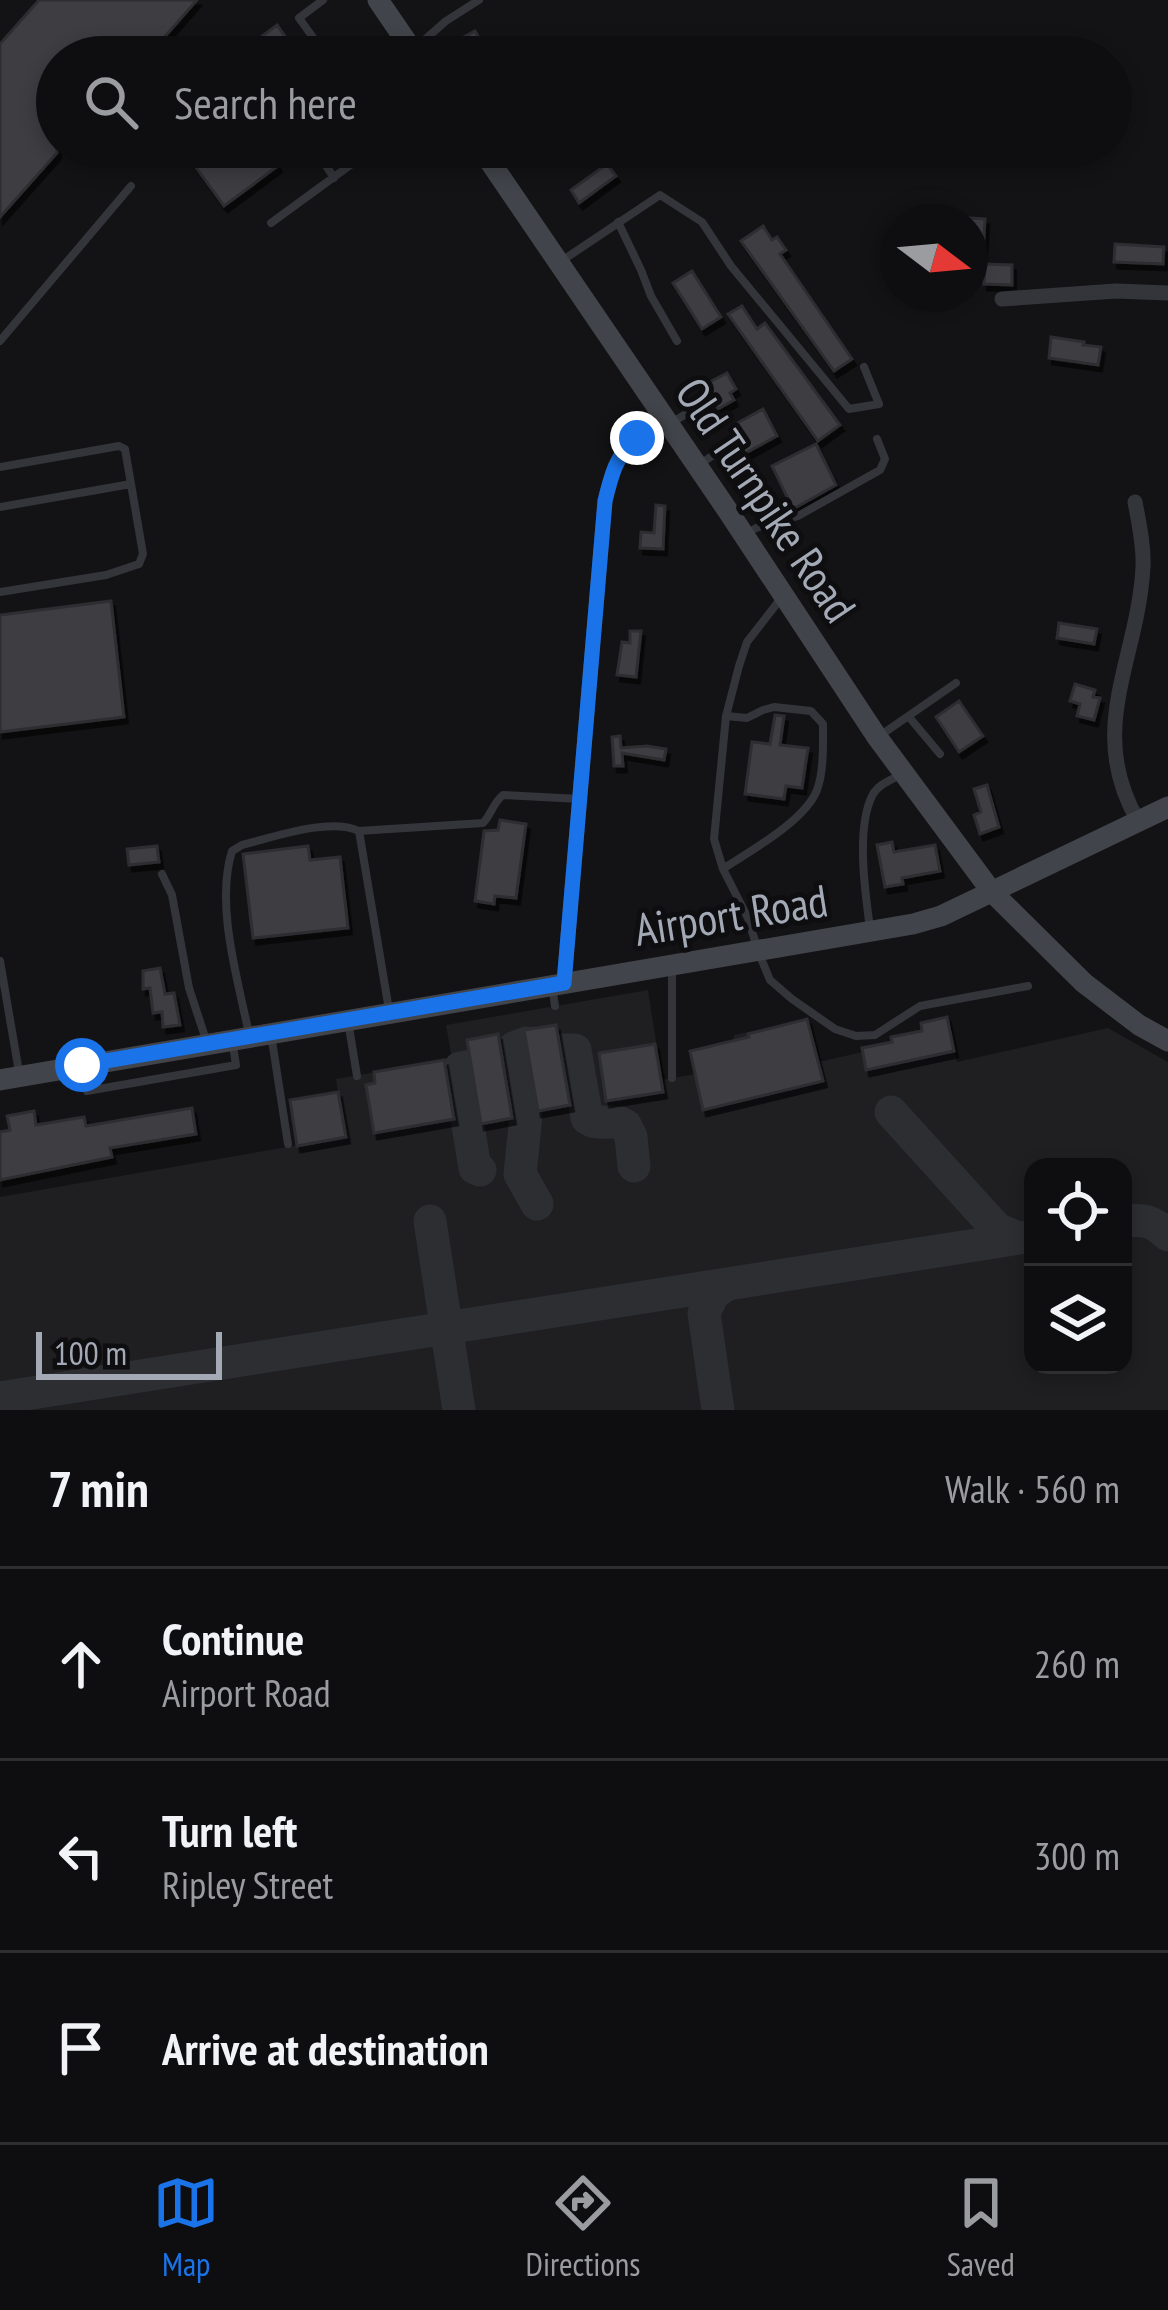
<!DOCTYPE html>
<html lang="en">
<head>
<meta charset="utf-8">
<style>
  body { margin:0; font-family:"PT Sans Narrow",sans-serif; background:#1c1c1e; color:#f1f3f6 }
  .controls { position:absolute; right:36px; bottom:36px; display:grid; overflow:hidden; border-radius:24px; box-shadow:0 6px 18px #0003 }
  .controls button { width:108px; height:108px; display:grid; place-items:center; padding:0; border:0; border-bottom:3px solid #2e2e30; background:#0e0e10; color:#f1f3f6; font:60px sans-serif }
  .compass { position:absolute; left:880px; top:204px; width:108px; height:108px; border-radius:50%; background:#0e0e10; box-shadow:0 6px 18px #0003; rotate:106deg }
  .scale { position:absolute; left:36px; bottom:30px; width:186px; box-sizing:border-box; padding-left:12px; border:6px solid #a3aab6; border-top:0; font-size:33px; line-height:42px; white-space:nowrap; color:#a3aab6; -webkit-text-stroke:9px #0e0e10; paint-order:stroke }
  .stop { position:absolute; width:36px; height:36px; margin:-27px; border:9px solid #1a73e8; border-radius:50%; background:#fff }
  .stop.end { background:#1a73e8; border-color:#fff; box-shadow:0 3px 12px #0008 }
  .list { margin:0; padding:0; list-style:none }
  h2 { display:flex; justify-content:space-between; align-items:center; height:156px; margin:0; padding:0 48px; font-size:51px }
  h2 small { font-size:39px; font-weight:400; color:#9b9c9f }
  .list li { display:grid; grid-template-columns:78px 1fr auto; gap:36px; align-items:center; box-sizing:border-box; height:192px; padding:0 48px; border-top:3px solid #2e2e30 }
  .list b { display:block; font-size:45px; white-space:nowrap }
  .list p { margin:0; font-size:39px; white-space:nowrap; color:#9b9c9f }
  .list em { font-size:39px; font-style:normal; color:#9b9c9f }
  .icon { flex:none; width:66px; height:66px; fill:none; stroke:currentColor; stroke-width:2; stroke-linecap:round; stroke-linejoin:round }
  .map { position:relative; flex:none; width:1168px; height:1410px; overflow:hidden }
  .search { position:absolute; background:#0e0e10; box-shadow:0 6px 18px #0003; left:36px; right:36px; top:36px; height:132px; display:flex; align-items:center; gap:30px; box-sizing:border-box; padding:0 42px; border-radius:66px; color:#9b9c9f; font-size:45px }
  .sheet { height:732px; background:#0e0e10 }
  nav { display:flex; justify-content:space-around; align-items:center; box-sizing:border-box; height:168px; border-top:3px solid #2e2e30; background:#0e0e10; font-size:33px; color:#9b9c9f }
  nav a { display:grid; justify-items:center; gap:6px }
  nav .on { color:#1a73e8 }
  .map>svg:first-child { display:block }
  .built { fill:#1f1f22; fill-rule:evenodd }
  .lines { fill:none; stroke-linecap:round; stroke-linejoin:round }
  .taxiway { stroke:#2c2e32; stroke-width:33 }
  .building { fill:#3c3e42; stroke:#2d2d31; stroke-width:3; filter:url(#shadow) }
  .lane { stroke:#33353a; stroke-width:8 }
  .street { stroke:#33353a; stroke-width:15 }
  .secondary { stroke:#41444a; stroke-width:21 }
  .route { stroke:#1a73e8; stroke-width:15 }
  .labels { text-anchor:middle; stroke-width:10; stroke-linejoin:round; paint-order:stroke }
  .street-label { font-size:45px; fill:#a3aab6; stroke:#0e0e10 }
</style>
</head>
<body>
<div class="map">
<svg width="1168" height="1410" viewBox="0 0 1168 1410">
  <defs>
    <filter id="shadow"><feDropShadow dx="3.5" dy="6" stdDeviation="0" flood-color="#0009"/></filter>
  </defs>
  <rect width="100%" height="100%" fill="#131315"/>
  <!-- built -->
  <path class="built" d="M648,990L662,1080L695,1074L690,1051L734,1041V1035L808,1019L818,1062L863,1052L867,1070L954,1051L957,1062L1108,1028L1168,1062V1410H0V1197L345,1137L336,1079L452,1059L446,1025ZM1033,1167H1123V1365H1033Z"/>
  <g class="lines">
    <!-- taxiway -->
    <path class="taxiway" d="M527,1043L514,1048L526,1116L520,1174L537,1204
      M562,1050H575L587,1118C599,1127 612,1118 625,1125L631,1137L634,1166
      M472,1066L460,1068L459,1071L475,1168L480,1170
      M891,1112L997,1229L1018,1238
      M430,1221L459,1410
      M1123,1222C1143,1218 1153,1221 1168,1235
      M0,1398L1033,1236
      M718,1410L704,1313L713,1294L727,1284"/>
  </g>
  <!-- building -->
  <path class="building" d="M39,0H197L147,57H57V153L0,217V44Z
    M277,25L300,57H234Z
    M475,31L490,57H468L458,40Z
    M181,147H265L278,166L224,206Z
    M607,164L616,176L579,203L571,190Z
    M970,218L985,219L982,271L970,270Z
    M763,226L772,240L777,237L786,250L780,254L852,359L834,371L741,241Z
    M1115,244L1164,247L1163,264L1114,262Z
    M985,264L1012,265V285L984,284Z
    M692,271L721,317L702,329L673,283Z
    M742,306L757,329L765,323L840,425L818,441L728,314Z
    M1051,337L1084,342L1083,345L1101,347L1098,365L1049,358Z
    M727,373L736,389L730,393L734,400L718,409L704,385Z
    M763,409L777,436L744,454L730,427Z
    M816,444L836,485L793,509L772,466Z
    M656,505L665,506L663,549L640,548L641,532L654,533Z
    M111,601L124,717L0,732V615Z
    M1059,623L1097,629L1094,644L1057,638Z
    M630,631H641L636,677L617,675L622,642L630,643Z
    M1075,684L1095,690L1093,697L1100,698L1094,720L1077,716L1080,704L1070,701Z
    M959,701L983,736L959,752L936,717Z
    M775,715L784,716L780,745L808,748L802,788L786,786L784,799L745,794L752,742L770,744Z
    M620,736L621,748L647,746L666,749L664,760L622,753L623,766H614L612,737Z
    M987,785L999,827L980,834L974,815L981,812L974,789Z
    M500,820L526,824L516,898L495,896L494,904L475,901L484,831L498,830Z
    M892,842L894,852L935,845L940,871L902,878L903,884L885,887L877,845Z
    M157,846L159,862L129,865L127,849Z
    M308,846L310,860L340,857L348,928L253,938L243,854Z
    M160,968L165,994L174,993L180,1025L163,1027L162,1012L153,1013L150,988L143,989V971Z
    M947,1017L954,1051L866,1070L862,1048L892,1042L891,1037L922,1031L921,1023Z
    M807,1019L823,1081L703,1110L690,1051L749,1037L748,1034Z
    M556,1025L570,1105L538,1111L524,1030Z
    M498,1034L512,1118L481,1124L467,1040Z
    M655,1044L663,1092L606,1101L599,1053Z
    M444,1060L454,1119L374,1133L366,1085L375,1083L374,1072Z
    M338,1092L346,1137L297,1146L290,1100Z
    M192,1108L196,1134L110,1148L112,1157L0,1180V1132L10,1130L7,1116L34,1111L36,1125L84,1117L86,1126Z"/>
  <g class="lines">
    <!-- lane -->
    <path class="lane" d="M414,49L446,21L479,0
      M322,50L299,18L323,0
      M314,147L334,178
      M551,147L563,164
      M618,222L641,270L651,296L677,341
      M271,223L375,147
      M560,262L660,195L702,222L731,266L849,409L879,404L864,367
      M0,341L131,186
      M671,423L706,402
      M699,465L729,444
      M0,467L119,446L125,449L131,484L0,507
      M745,535L756,528L798,516L880,470L885,459L877,439
      M0,592L106,575L139,564L143,554L131,484
      M782,597L747,642L739,666L726,716L714,839L723,869L748,918L758,951L770,980L792,999L835,1029L856,1036L875,1035L920,1006L1028,986
      M909,717L940,754
      M878,737L956,683
      M359,831L483,823C491,815 493,803 503,795L580,799
      M723,869C750,851 805,821 817,790C824,771 823,745 823,724L811,711L774,707L763,710L747,718L726,716
      M162,874L172,895L189,988L206,1040
      M870,928C865,892 856,829 872,796C878,784 891,780 902,774
      M0,961L19,1072
      M672,965V1078
      M552,986L555,1006
      M348,1021L357,1076
      M249,1034C238,980 215,905 232,851L242,845C274,837 330,817 359,831L389,1010
      M271,1034L288,1144
      M83,1066L87,1091L236,1065L233,1046"/>
    <!-- street -->
    <path class="street" d="M1002,299L1116,291L1168,293
      M1135,502C1139,523 1144,546 1143,567C1138,661 1085,729 1138,821
      M564,983L605,501C617,451 622,444 670,424"/>
    <!-- secondary -->
    <path class="secondary" d="M378,0L417,57
      M480,147L730,514L877,737L992,892L1084,983L1139,1025L1168,1041
      M0,1080L913,924L941,916L1168,807"/>
  </g>
  <g class="lines">
    <!-- route -->
    <path class="route" d="M82,1065L564,983L605,501C611,476 616,455 637,438"/>
  </g>
  <g class="labels">
    <!-- street labels -->
    <g class="street-label">
      <text transform="translate(766 500) rotate(56)" y="16">Old Turnpike Road</text>
      <text transform="translate(731 915) rotate(-9)" y="16">Airport Road</text>
    </g>
  </g>
</svg>
<div class="controls">
<button><svg class="icon" aria-label="locate" viewBox="0 0 24 24"><circle cx="12" cy="12" r="6"/><path d="M12 2v4M12 18v4M2 12h4M18 12h4"/></svg></button>
<button><svg class="icon" aria-label="layers" viewBox="0 0 24 24"><path d="M12 4l9 5-9 5-9-5zM3 14l9 5 9-5"/></svg></button>
</div>
<svg class="compass" viewBox="-18 -18 36 36"><path d="M0-13l5 13h-10z" fill="#e53935"/><path d="M0 13l5-13h-10z" fill="#9b9c9f"/></svg>
<div class="scale">100 m</div>
<div class="stop" style="left:82px;top:1065px"></div>
<div class="stop end" style="left:637px;top:438px"></div>
<div class="search"><svg class="icon" aria-label="search" viewBox="0 0 24 24"><circle cx="10" cy="10" r="6"/><path d="M15 15l6 6"/></svg>Search here</div>
</div>
<section class="sheet">
<h2>7 min<small>Walk · 560 m</small></h2>
<ul class="list">
<li><svg class="icon" aria-label="ahead" viewBox="0 0 24 24"><path d="M12 20V5M6 11l6-6 6 6"/></svg><div><b>Continue</b><p>Airport Road</p></div><em>260 m</em></li>
<li><svg class="icon" aria-label="left" viewBox="0 0 24 24"><path d="M17 20v-9H6M10 6l-5 5 5 5"/></svg><div><b>Turn left</b><p>Ripley Street</p></div><em>300 m</em></li>
<li><svg class="icon" aria-label="arrive" viewBox="0 0 24 24"><path d="M6 21V4h12l-3 4 3 4H6"/></svg><div><b>Arrive at destination</b></div></li>
</ul>
</section>
<nav>
<a class="on"><svg class="icon" aria-label="map" viewBox="0 0 24 24"><path d="M3 6l6-2 6 2 6-2v14l-6 2-6-2-6 2zM9 4v14M15 6v14"/></svg>Map</a>
<a><svg class="icon" aria-label="directions" viewBox="0 0 24 24"><path d="M12 3l9 9-9 9-9-9zM9 14v-3h6M13 9l2 2-2 2"/></svg>Directions</a>
<a><svg class="icon" aria-label="saved" viewBox="0 0 24 24"><path d="M7 4h10v16l-5-4-5 4z"/></svg>Saved</a>
</nav>
</body>
</html>
